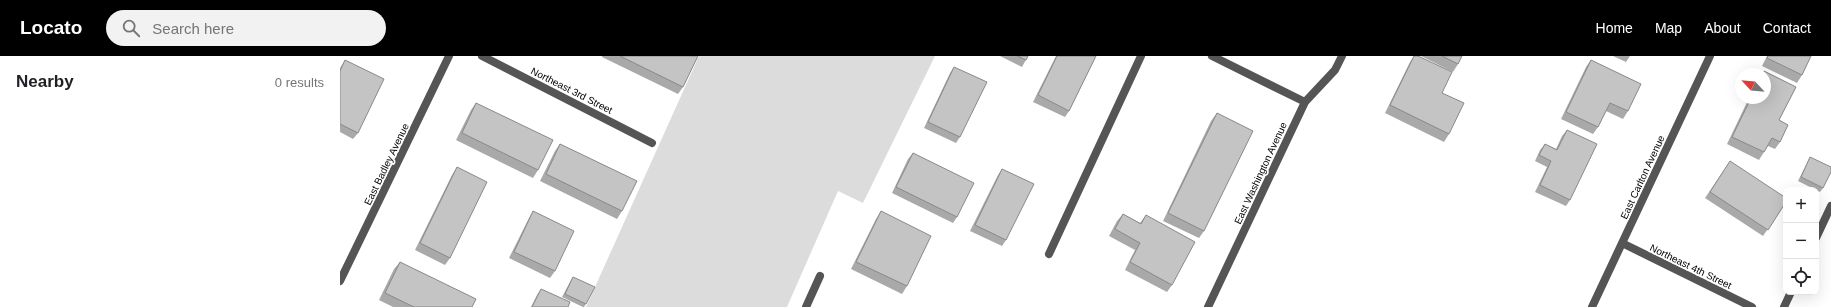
<!DOCTYPE html>
<html lang="en">
<head>
<meta charset="utf-8">
<style>
  body { margin:0; font-family:Arial,sans-serif; background:#f2f2f2; color:#202124 }
  .controls { position:absolute; right:12px; bottom:12px; display:grid; overflow:hidden; border-radius:8px; box-shadow:0 4px 16px #0002 }
  .controls button { width:36px; height:36px; display:grid; place-items:center; padding:0; border:0; border-bottom:1px solid #e0e0e0; background:#fff; color:#202124; font:20px sans-serif }
  .compass { position:absolute; left:1395px; top:12px; width:36px; height:36px; border-radius:50%; background:#fff; box-shadow:0 4px 16px #0002; rotate:296deg }
  .list { margin:0; padding:0; list-style:none }
  h2 { display:flex; justify-content:space-between; align-items:center; height:52px; margin:0; padding:0 16px; font-size:17px }
  h2 small { font-size:13px; font-weight:400; color:#757577 }
  .icon { flex:none; width:22px; height:22px; fill:none; stroke:currentColor; stroke-width:2; stroke-linecap:round; stroke-linejoin:round }
  .map { position:relative; flex:none; width:1491px; height:251px; overflow:hidden }
  header { display:flex; align-items:center; gap:24px; box-sizing:border-box; height:56px; padding:0 20px; background:#000; color:#fff }
  header strong { font-size:19px }
  nav { display:flex; gap:22px; margin-inline-start:auto; font-size:14px }
  .search { width:280px; height:36px; background:#f2f2f2; display:flex; align-items:center; gap:10px; box-sizing:border-box; padding:0 14px; border-radius:22px; color:#757577; font-size:15px }
  main { display:flex }
  aside { flex:1; background:#fff }
  .map>svg:first-child { display:block }
  .green { fill:#dcdcdc }
  .lines { fill:none; stroke-linecap:round; stroke-linejoin:round }
  .lane { stroke:#555; stroke-width:8 }
  .street { stroke:#555; stroke-width:8 }
  .wall { fill:#a9a9a9 }
  .building { fill:#c4c4c4; stroke:#898989 }
  .labels { text-anchor:middle; stroke-width:3.5; stroke-linejoin:round; paint-order:stroke }
  .street-label { font-size:10px; fill:#000; stroke:#fff }
</style>
</head>
<body>
<header>
<strong>Locato</strong>
<div class="search"><svg class="icon" aria-label="search" viewBox="0 0 24 24"><circle cx="10" cy="10" r="6"/><path d="M15 15l6 6"/></svg>Search here</div>
<nav><a>Home</a><a>Map</a><a>About</a><a>Contact</a></nav>
</header>
<main>
<aside>
<h2>Nearby<small>0 results</small></h2>
<ul class="list">
</ul>
</aside>
<div class="map">
<svg width="1491" height="251" viewBox="0 0 1491 251">
  <rect width="100%" height="100%" fill="#fff"/>
  <!-- green -->
  <path class="green" d="M359,0H595L523,147L498,135L447,251H246Z"/>
  <g class="lines">
    <!-- lane -->
    <path class="lane" d="M1476,182L1491,150
      M709,198L801,0
      M466,251L480,220
      M1444,251L1451,236"/>
    <!-- street -->
    <path class="street" d="M142,0L312,87
      M872,0L965,46
      M1282,187L1412,251
      M0,225L109,0
      M868,251L965,46L995,14L1002,0
      M1252,251L1370,0"/>
  </g>
  <!-- wall -->
  <path class="wall" d="M262,0H358L343,31L338,38L262,1Z
    M660,0H688L682,11Z
    M716,0H756L729,55L725,61L693,46Z
    M1074,0H1078L1102,37L1109,78L1104,86L1045,57L1070,6Z
    M1081,0H1122L1118,8L1113,16Z
    M1273,0H1290L1286,6Z
    M1427,0H1471L1462,19L1457,27L1422,10Z
    M5,4L18,77L13,83L0,76V12Z
    M1251,4L1288,55L1283,63L1266,55L1258,71L1253,78L1221,63L1246,11Z
    M614,11L620,81L616,87L584,72L610,17Z
    M1424,15L1456,31L1439,64L1448,69L1440,86L1435,93L1428,90L1424,96L1419,104L1387,88L1409,42H1425V18H1422Z
    M136,47L198,114L193,122L116,84L131,54Z
    M877,57L864,175L859,182L823,165L871,65Z
    M1227,74L1230,144L1226,150L1195,136L1207,111L1195,105L1200,94L1205,88L1216,93L1222,80Z
    M220,88L282,155L277,163L200,125L215,95Z
    M573,97L617,161L613,167L552,137L568,103Z
    M1470,101L1483,132L1480,136L1458,125Z
    M1390,105L1446,146L1423,180L1365,142Z
    M117,111L110,202L105,209L75,194L112,119Z
    M662,113L666,184L662,190L630,175L658,119Z
    M193,155L215,215L210,222L169,202L189,162Z
    M541,155L567,230L562,238L511,213L536,163Z
    M783,158L800,167L806,159L832,229L827,236L785,214L795,194L769,180L777,165Z
    M60,206L132,251H53L39,244L54,213Z
    M233,221L246,248L244,251H243L222,241L231,224Z
    M201,233L228,251H191L197,239Z"/>
  <!-- building -->
  <path class="building" d="M280,0H358L343,31Z
    M677,0H688L686,4Z
    M717,0H756L729,55L698,39Z
    M1074,0H1078L1112,16L1102,37L1124,47L1109,78L1050,49Z
    M1102,0H1122L1118,8Z
    M1428,0H1471L1462,19L1427,2Z
    M5,4L44,23L18,77L0,68V15Z
    M1251,4L1301,28L1288,55L1270,47L1258,71L1226,56Z
    M614,11L647,26L620,81L588,66Z
    M1424,15L1456,31L1439,64L1448,69L1440,86L1432,82L1424,96L1392,81L1411,42H1425V18H1422Z
    M136,47L213,84L198,114L122,77Z
    M877,57L913,75L864,175L828,157Z
    M1227,74L1257,88L1230,144L1200,129L1211,105L1199,99L1205,88L1217,94Z
    M220,88L297,125L282,155L206,118Z
    M573,97L634,127L617,161L556,131Z
    M1470,101L1491,111V116L1483,132L1461,121Z
    M1390,105L1446,142V146L1428,174L1370,136Z
    M117,111L147,126L110,202L80,187Z
    M662,113L694,128L666,184L635,169Z
    M193,155L234,175L215,215L174,196Z
    M541,155L591,180L567,230L516,206Z
    M783,158L801,168L806,159L855,186L832,229L790,206L800,187L775,173Z
    M60,206L136,243L132,251H74L45,237Z
    M233,221L255,231L246,248L225,238Z
    M201,233L230,246L228,251H192Z"/>
  <g class="labels">
    <!-- street labels -->
    <g class="street-label">
      <text transform="translate(232 34) rotate(27)" y="4">Northeast 3rd Street</text>
      <text transform="translate(46 108) rotate(-64)" y="4">East Badley Avenue</text>
      <text transform="translate(920 117) rotate(-65)" y="4">East Washington Avenue</text>
      <text transform="translate(1302 121) rotate(-65)" y="4">East Carlton Avenue</text>
      <text transform="translate(1351 210) rotate(26)" y="4">Northeast 4th Street</text>
    </g>
  </g>
</svg>
<div class="controls">
<button>+</button>
<button>−</button>
<button><svg class="icon" aria-label="locate" viewBox="0 0 24 24"><circle cx="12" cy="12" r="6"/><path d="M12 2v4M12 18v4M2 12h4M18 12h4"/></svg></button>
</div>
<svg class="compass" viewBox="-18 -18 36 36"><path d="M0-13l5 13h-10z" fill="#e53935"/><path d="M0 13l5-13h-10z" fill="#757577"/></svg>
</div>
</main>
</body>
</html>
